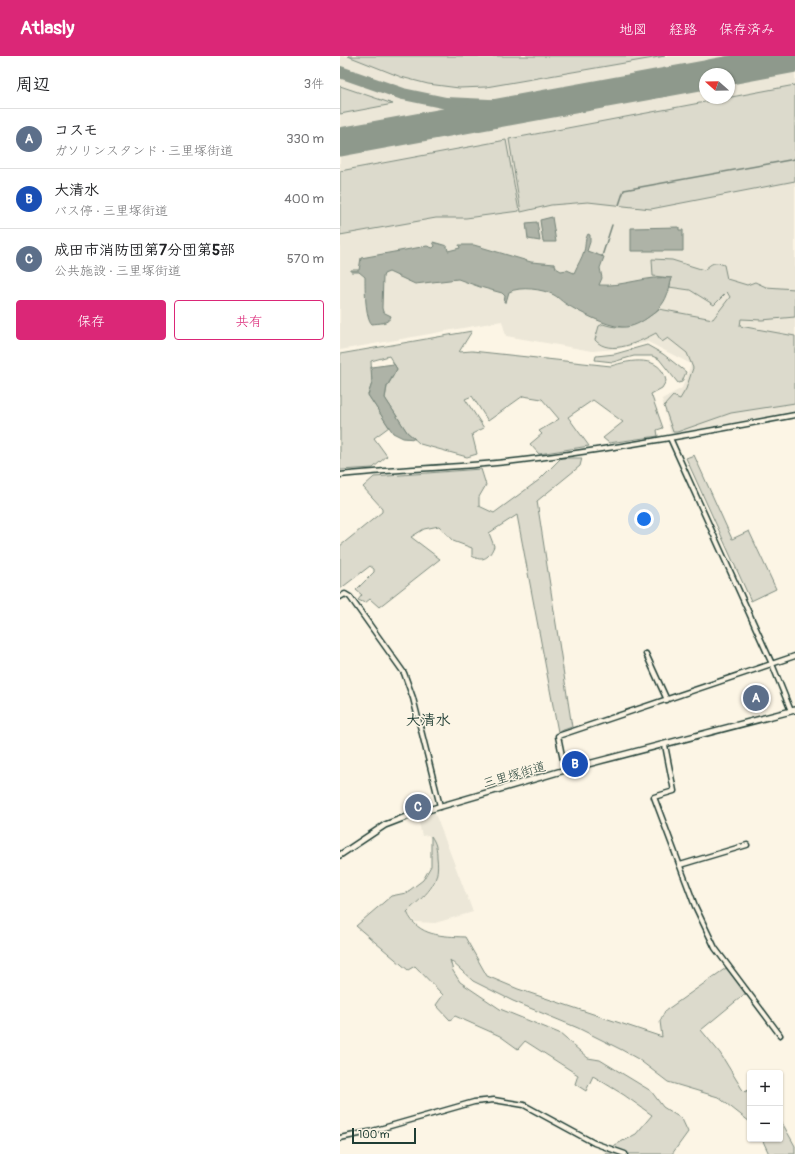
<!DOCTYPE html>
<html lang="ja">
<head>
<meta charset="utf-8">
<style>
  body { margin:0; font-family:Pangolin,"Klee One",sans-serif; background:#f6f6f6; color:#202124 }
  .controls { position:absolute; right:12px; bottom:12px; display:grid; overflow:hidden; border-radius:4px; box-shadow:0 1px 3px #0004 }
  .controls button { width:36px; height:36px; display:grid; place-items:center; padding:0; border:0; border-bottom:1px solid #e0e0e0; background:#fff; color:#202124; font:20px sans-serif }
  .compass { position:absolute; left:359px; top:12px; width:36px; height:36px; border-radius:50%; background:#fff; box-shadow:0 1px 3px #0004; rotate:290deg }
  .scale { position:absolute; left:12px; bottom:10px; width:64px; box-sizing:border-box; padding-left:4px; border:2px solid #1f3d34; border-top:0; font-size:11px; line-height:14px; white-space:nowrap; color:#1f3d34; -webkit-text-stroke:3px #fcf5e5; paint-order:stroke }
  .you { position:absolute; left:304px; top:463px; width:14px; height:14px; margin:-10px; border:3px solid #fff; border-radius:50%; background:#1a73e8; box-shadow:0 0 0 6px #1a73e833 }
  .badge { display:grid; place-items:center; width:26px; height:26px; border-radius:50%; background:#db2777; color:#fff; font-size:13px; font-weight:700 }
  .pin { position:absolute; translate:-50% -50%; border:2px solid #fff; box-shadow:0 1px 4px #0006 }
  .list { margin:0; padding:0; list-style:none }
  h2 { display:flex; justify-content:space-between; align-items:center; height:52px; margin:0; padding:0 16px; font-size:17px }
  h2 small { font-size:13px; font-weight:400; color:#757577 }
  .list li { display:grid; grid-template-columns:26px 1fr auto; gap:12px; align-items:center; box-sizing:border-box; height:60px; padding:0 16px; border-top:1px solid #e0e0e0 }
  .list b { display:block; font-size:15px; white-space:nowrap }
  .list p { margin:0; font-size:13px; white-space:nowrap; color:#757577 }
  .list em { font-size:13px; font-style:normal; color:#757577 }
  .actions { display:flex; gap:8px; padding:12px 16px }
  .actions a { flex:1; padding:9px 0; border:1px solid #db2777; border-radius:4px; text-align:center; font-size:14px; color:#db2777 }
  .actions .main { background:#db2777; color:#fff }
  .map { position:relative; flex:none; width:455px; height:1098px; overflow:hidden }
  header { display:flex; align-items:center; gap:24px; box-sizing:border-box; height:56px; padding:0 20px; background:#db2777; color:#fff }
  header strong { font-size:19px }
  nav { display:flex; gap:22px; margin-inline-start:auto; font-size:14px }
  main { display:flex }
  aside { flex:1; background:#fff }
  .map>svg:first-child { display:block }
  .built { fill:#ece7d8; fill-rule:evenodd }
  .green { fill:#dcdacc; stroke:#7e8c80 }
  .water { fill:#aeb3a7; stroke:#758479 }
  .lines { fill:none; stroke-linecap:round; stroke-linejoin:round }
  .stream { stroke:#758479; stroke-width:1.5 }
  .taxiway { stroke:#8e998c; stroke-width:12 }
  .runway { stroke:#8e998c; stroke-width:29 }
  .minor-casing { stroke:#1f3d34; stroke-width:7 }
  .major-casing { stroke:#1f3d34; stroke-width:8 }
  .minor { stroke:#fcf5e5; stroke-width:4 }
  .major { stroke:#fcf5e5; stroke-width:5 }
  .labels { text-anchor:middle; stroke-width:3; stroke-linejoin:round; paint-order:stroke }
  .street-label { font-size:13px; fill:#1f3d34; stroke:#fcf5e5 }
  .quarter-label { font-size:15px; font-weight:bold; fill:#1f3d34; stroke:#fcf5e5 }
</style>
</head>
<body>
<header>
<strong>Atlasly</strong>
<nav><a>地図</a><a>経路</a><a>保存済み</a></nav>
</header>
<main>
<aside>
<h2>周辺<small>3件</small></h2>
<ul class="list">
<li><span class="badge" style="background:#5c6f8a">A</span><div><b>コスモ</b><p>ガソリンスタンド · 三里塚街道</p></div><em>330 m</em></li>
<li><span class="badge" style="background:#1a4fb4">B</span><div><b>大清水</b><p>バス停 · 三里塚街道</p></div><em>400 m</em></li>
<li><span class="badge" style="background:#5c6f8a">C</span><div><b>成田市消防団第7分団第5部</b><p>公共施設 · 三里塚街道</p></div><em>570 m</em></li>
</ul>
<div class="actions"><a class="main">保存</a><a>共有</a></div>
</aside>
<div class="map">
<svg width="455" height="1098" viewBox="0 0 455 1098">
  <rect width="100%" height="100%" fill="#fcf5e5"/>
  <filter id="ink" filterUnits="userSpaceOnUse"><feTurbulence type="fractalNoise" baseFrequency=".025" numOctaves="2"/><feDisplacementMap in="SourceGraphic" scale="8" xChannelSelector="R" yChannelSelector="G"/><feConvolveMatrix kernelMatrix="1 2 1 2 8 2 1 2 1" color-interpolation-filters="sRGB"/></filter>
  <g filter="url(#ink)">
    <!-- built -->
    <path class="built" d="M0,0H455V355L331,379L322,343L342,332L351,308L308,286L277,293L252,295L166,280L162,265L0,294ZM365,18H389V42H365Z
      M94,755L133,856L95,867L75,866L67,856L90,835L95,827L98,811L94,785L88,779L82,780L77,759Z"/>
    <!-- green -->
    <path class="green" d="M8,0H325L146,31L119,32L88,28L61,21Z
      M455,29V125L311,153L248,146L211,149L181,156L169,83Z
      M0,30L53,48L0,58Z
      M166,84L179,155L126,162H96L0,179V115Z
      M312,203L332,204L364,214C372,207 374,205 384,209L387,223L407,229L415,226L426,231L455,233V261L422,264L401,263L400,270L455,280V347L391,357L337,376H333L324,350L333,340L340,343L346,333L353,312L347,297L328,282L322,286L316,277C301,285 270,301 255,284L259,270L263,268C285,276 302,267 319,253L373,263L390,241L387,236L374,249L350,234L329,231L332,222L313,220Z
      M132,275L119,296L132,295L271,310C290,304 321,298 326,325L322,332L311,338L323,372L317,374L318,380L269,387L263,382L283,366L253,344L228,361L249,390L199,398L190,388L202,378L199,375L219,363L202,343L183,340L148,365L132,340L125,343L144,372L132,378L137,398L127,401L80,388L67,376L45,342L47,331L57,313L49,300L31,305L32,327L28,339L49,371L34,382L47,400L33,412L0,414V298Z
      M307,289L323,298L346,316L342,326L338,327L319,303L312,300H294L273,306L255,304L256,300L275,298Z
      M354,399L392,483L409,475L436,533L411,545L346,402Z
      M221,402H242L240,410L197,445L232,671L218,676L177,459L149,477L154,490C150,501 143,507 132,500V492L113,485L99,470L84,473L71,481L100,503L39,551L30,543L25,547L18,544L22,539L16,534L34,516V513L30,510L0,533V490L42,456V452L23,431L34,421L141,413L146,429L139,441V450L154,457L199,424Z
      M91,780C96,787 97,793 97,801C101,830 85,838 67,856C78,881 103,880 125,881L147,920L178,933L322,981L320,965L325,955L386,912L406,937L361,974L380,997L402,1033L405,1036L410,1033V1066L378,1041L328,1026L298,1003L282,994L238,972L173,945L133,925L110,904L113,915L120,926L160,953L219,977L248,1002L260,1004L311,1035L323,1051L342,1063L348,1076L332,1098H264L273,1090L296,1078L312,1059L284,1039L253,1020L246,1035L235,1028L238,1019L185,985L178,993L160,980L115,960L110,964L96,949L103,939L75,910L68,914L16,870L51,840L66,837L83,824L91,810Z
      M440,1063L455,1090V1098H429L422,1083H440Z"/>
    <!-- water -->
    <path class="water" d="M212,161L216,186H203L200,164Z
      M197,166L200,185L188,183L186,167Z
      M339,171V174H343V195H291V172Z
      M248,178L250,179V186L247,195L264,201L260,212L262,222L259,229C283,231 307,219 332,222C330,227 330,234 327,239C324,248 317,255 310,260C302,266 292,272 282,271C266,270 239,256 226,248C221,245 218,241 214,239C203,233 180,230 169,236L166,246H164L165,240L162,237L140,231L118,223L75,228L49,216L44,218L43,221L42,252L43,256L51,260C49,268 39,267 32,268C25,262 25,231 25,221L19,216H11V214H19L21,202L87,190L93,192L95,190L93,186L107,190L108,195L120,192L119,189H134L191,206L215,208L216,212L221,215L227,214L234,217C238,208 242,202 244,195C246,189 244,185 248,178Z
      M54,308L57,313L47,330L45,342L67,376L75,383L63,382L53,377L28,339L32,327L31,311Z"/>
    <g class="lines">
      <!-- stream -->
      <path class="stream" d="M279,149L284,134L455,103
        M262,200L272,169"/>
      <!-- taxiway -->
      <path class="taxiway" d="M0,16L63,38L106,47L188,51"/>
      <!-- runway -->
      <path class="runway" d="M369,18L455,2
        M0,86L365,19"/>
      <defs>
        <path id="minor" d="M330,382L432,608L451,655
          M0,419C55,413 111,412 166,406C263,395 359,377 455,359
          M0,541L5,538L10,541L64,617L73,642L100,750
          M306,598L327,644
          M325,689L334,735L314,741L355,850L375,892L440,979
          M225,714L218,680L455,600
          M340,809L407,789
          M0,1082L29,1076L134,1046L154,1044L184,1049L254,1087L285,1098"/>
        <path id="major" d="M0,799L45,769L71,759L225,714L455,654"/>
      </defs>
      <!-- minor casing -->
      <use href="#minor" class="minor-casing"/>
      <!-- major casing -->
      <use href="#major" class="major-casing"/>
      <!-- minor -->
      <use href="#minor" class="minor"/>
      <!-- major -->
      <use href="#major" class="major"/>
    </g>
  </g>
  <g class="labels">
    <!-- street labels -->
    <g class="street-label">
      <text transform="translate(174 718) rotate(-16)" y="5">三里塚街道</text>
    </g>
    <!-- quarter labels -->
    <g class="quarter-label">
      <text x="88" y="669">大清水</text>
    </g>
  </g>
</svg>
<div class="controls">
<button>+</button>
<button>−</button>
</div>
<svg class="compass" viewBox="-18 -18 36 36"><path d="M0-13l5 13h-10z" fill="#e53935"/><path d="M0 13l5-13h-10z" fill="#757577"/></svg>
<div class="scale">100 m</div>
<div class="you"></div>
<div class="pin badge" style="left:416px;top:642px;background:#5c6f8a">A</div>
<div class="pin badge" style="left:235px;top:708px;background:#1a4fb4">B</div>
<div class="pin badge" style="left:78px;top:751px;background:#5c6f8a">C</div>
</div>
</main>
</body>
</html>
